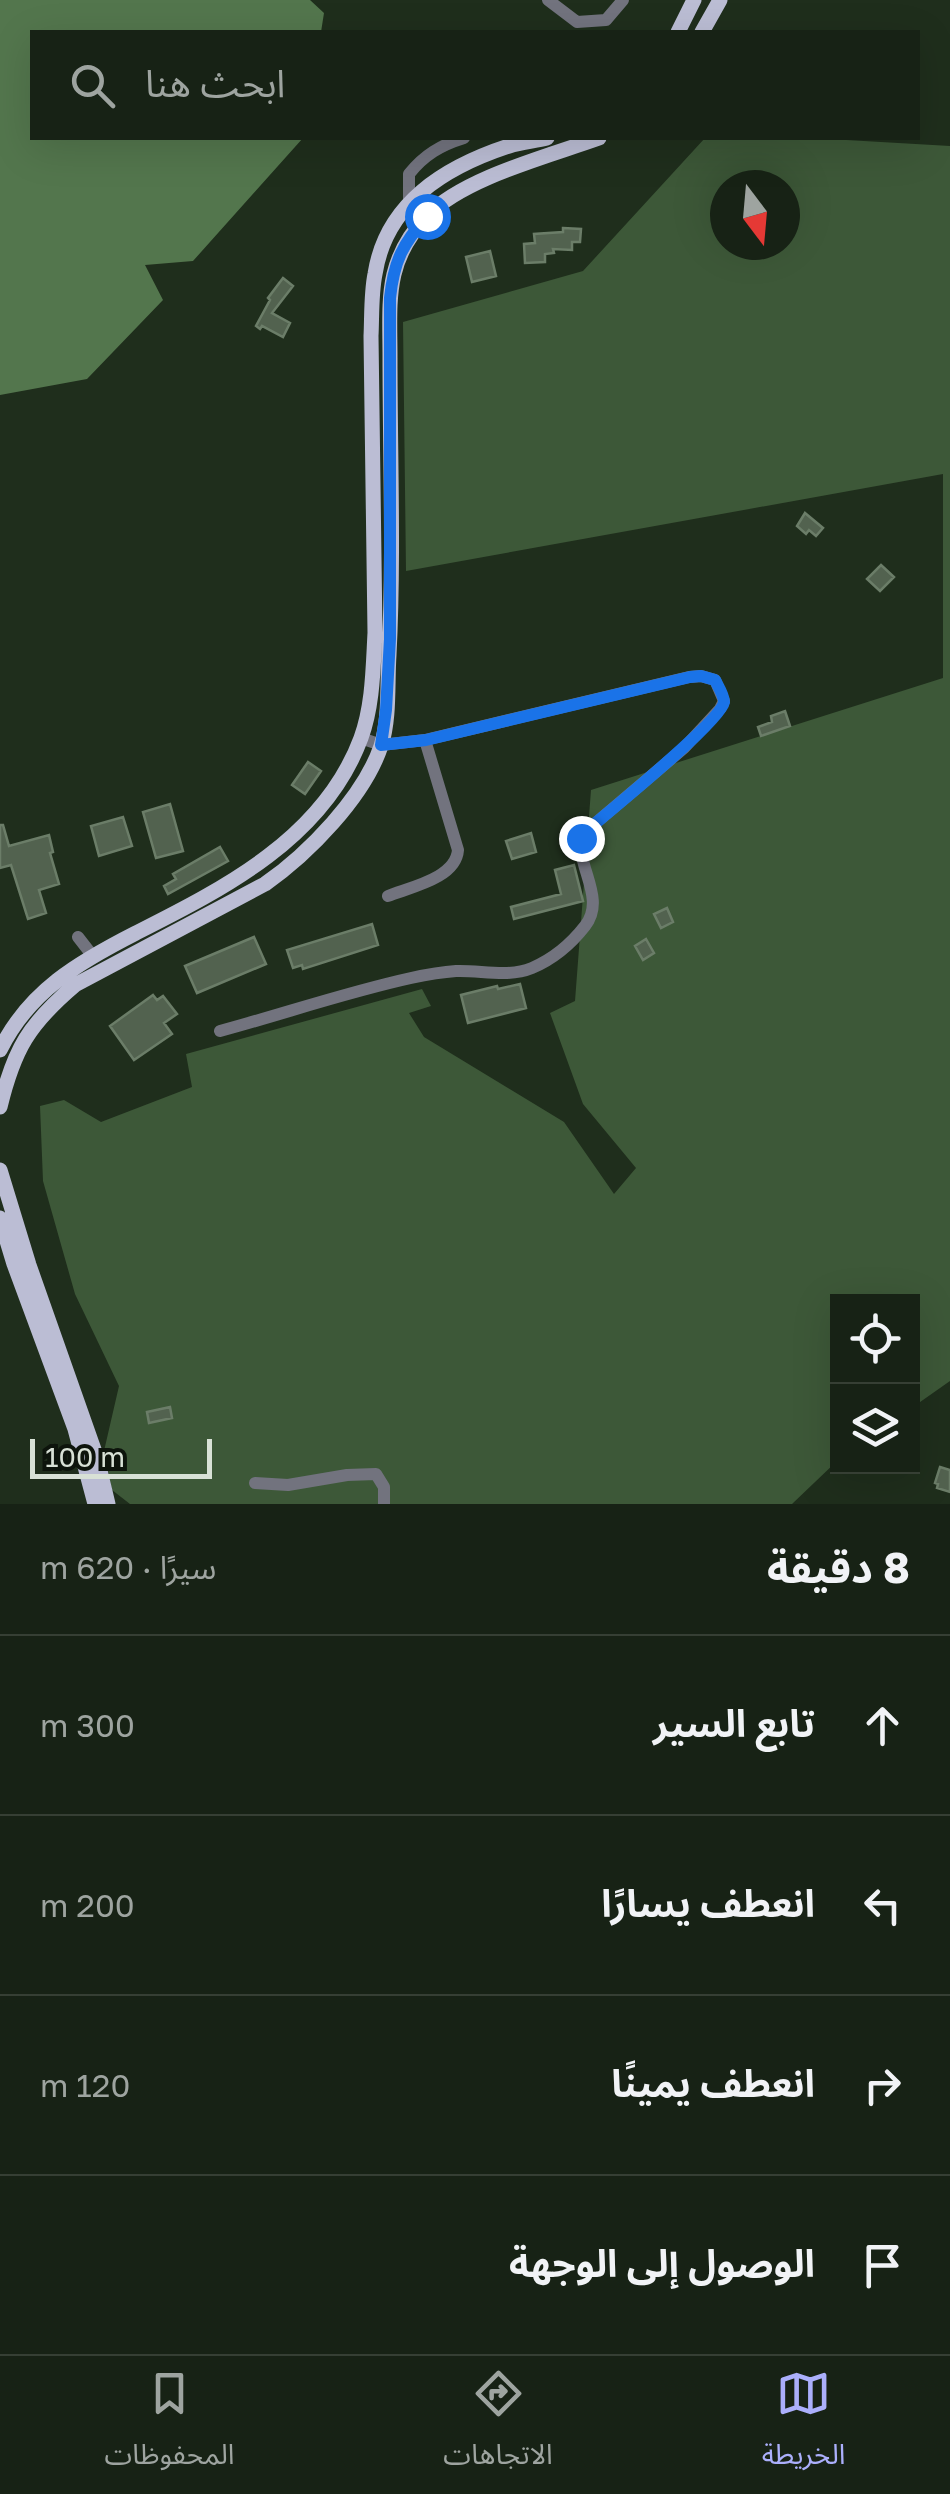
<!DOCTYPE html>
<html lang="ar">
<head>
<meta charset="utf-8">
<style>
  body { margin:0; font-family:"Golos Text","Noto Sans Arabic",sans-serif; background:#242f22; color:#f1f3f6; direction:rtl }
  .controls { position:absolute; right:30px; bottom:30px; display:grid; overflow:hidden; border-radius:0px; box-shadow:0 10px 40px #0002 }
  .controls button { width:90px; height:90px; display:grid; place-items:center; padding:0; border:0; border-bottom:2px solid #363f34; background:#172215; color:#f1f3f6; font:50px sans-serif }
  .compass { position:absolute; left:710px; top:170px; width:90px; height:90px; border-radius:50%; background:#172215; box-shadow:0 10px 40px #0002; rotate:164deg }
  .scale { position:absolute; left:30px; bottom:25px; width:182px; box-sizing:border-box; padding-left:10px; border:5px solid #d8e1d6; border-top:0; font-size:28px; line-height:35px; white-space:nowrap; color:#d8e1d6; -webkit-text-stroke:8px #0d140c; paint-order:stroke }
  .stop { position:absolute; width:30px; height:30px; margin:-22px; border:8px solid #1a73e8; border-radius:50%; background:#fff }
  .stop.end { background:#1a73e8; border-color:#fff; box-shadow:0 2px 10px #0008 }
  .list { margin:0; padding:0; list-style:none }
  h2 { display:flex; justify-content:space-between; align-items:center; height:130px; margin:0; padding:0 40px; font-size:42px }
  h2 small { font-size:32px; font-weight:400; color:#9ea4a0 }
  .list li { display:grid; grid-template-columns:65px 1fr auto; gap:30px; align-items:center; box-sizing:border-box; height:180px; padding:0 40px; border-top:2px solid #363f34 }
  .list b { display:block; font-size:38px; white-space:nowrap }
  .list em { font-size:32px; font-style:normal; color:#9ea4a0 }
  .icon { flex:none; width:55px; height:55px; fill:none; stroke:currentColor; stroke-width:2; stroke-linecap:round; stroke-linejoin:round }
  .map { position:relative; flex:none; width:950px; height:1504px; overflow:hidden; direction:ltr }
  .search { position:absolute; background:#172215; box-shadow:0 10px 40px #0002; left:30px; right:30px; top:30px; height:110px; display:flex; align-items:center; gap:25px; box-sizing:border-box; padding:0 35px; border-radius:0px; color:#9ea4a0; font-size:38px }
  .sheet { height:850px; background:#172215 }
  nav { display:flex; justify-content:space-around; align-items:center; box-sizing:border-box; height:140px; border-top:2px solid #363f34; background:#172215; font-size:28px; color:#9ea4a0 }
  nav a { display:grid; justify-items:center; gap:5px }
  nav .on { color:#abaffb }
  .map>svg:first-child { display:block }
  .green { fill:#3d5838; fill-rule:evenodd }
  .water { fill:#53764d }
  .building { fill:#52624f; stroke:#6b7d68; stroke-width:2.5 }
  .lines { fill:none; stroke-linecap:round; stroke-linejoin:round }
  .minor { stroke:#72737e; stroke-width:12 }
  .major { stroke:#bbbdd4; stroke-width:15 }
  .route { stroke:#1a73e8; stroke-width:12 }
</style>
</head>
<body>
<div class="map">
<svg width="950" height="1504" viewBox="0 0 950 1504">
  <rect width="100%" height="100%" fill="#1f2e1c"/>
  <!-- green -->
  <path class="green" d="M705,138H812L950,146V1381L913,1407L912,1302H838L837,1461L792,1504H130L112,1490L104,1451L119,1386L75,1294L43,1181L40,1106L64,1100L101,1122L192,1087L186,1054L422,989L431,1006L409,1013L424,1037L564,1122L614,1194L636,1168L583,1104L550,1013L575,1001L591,790L943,678V474L406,571L403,322L583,271ZM725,185H785V245H725Z"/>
  <!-- water -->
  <path class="water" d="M0,0H310L324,13L321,32H32V138H303L193,261L145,265L163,300L87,379L0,395Z"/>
  <!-- building -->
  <path class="building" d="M563,228L581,229L580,242H572V250L553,249L554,253L545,254V262L525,263L524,244L535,243L534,234L563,232Z
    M490,251L496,276L472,282L466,257Z
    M283,278L293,286L272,313L290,323L283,337L262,326L260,329L256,326L270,300L268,298Z
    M805,513L823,528L816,536L809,530L806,534L797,526Z
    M881,565L894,577L880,591L867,579Z
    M785,711L790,726L761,736L758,727L772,722L771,716Z
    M308,762L321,771L305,794L292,785Z
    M170,804L183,851L156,858L143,812Z
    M123,817L132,846L99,856L91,826Z
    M0,825H3L9,846L49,835L53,852L50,853L59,884L39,890L46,913L28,919L11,865L0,868Z
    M531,833L536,852L512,859L506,841Z
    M220,847L228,861L168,894L164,886L176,879L173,874Z
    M574,865L583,901L514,919L511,907L561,894L555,870Z
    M667,908L673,922L661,928L654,914Z
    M372,924L378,945L303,969L302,965L293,968L287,950Z
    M254,937L266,964L197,993L185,966Z
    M646,939L654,953L643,960L635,946Z
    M520,984L526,1008L468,1023L461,995L497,986L498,989Z
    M153,995L157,1000L163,996L177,1014L164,1023L172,1034L134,1060L110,1026Z
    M170,1407L172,1418L149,1423L147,1412Z
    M940,1467L950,1470V1492L937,1488L938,1484L935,1483Z"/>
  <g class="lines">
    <!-- minor -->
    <path class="minor" d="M548,0L577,22L606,20L623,0
      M409,201V174C424,155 441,145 464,138
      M388,896C411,887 456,878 458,850L425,740
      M78,937L92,955
      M220,1031C283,1014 347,992 411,978C425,975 442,972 456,971C481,970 508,978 532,968C553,959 571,944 585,926C609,896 569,859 585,832L684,748L720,709L724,701L715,680L701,676L689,677L425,740L381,745L361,738
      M255,1483L288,1485L347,1475L376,1474L384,1487V1504"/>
    <!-- major -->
    <path class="major" d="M678,32L694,0
      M702,32L720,0
      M0,1050C29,991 79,962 136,933C225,888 324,838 361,738C373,705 373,668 375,633L371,336C372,316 371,294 375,274C386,203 445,167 509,146C521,142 535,141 547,138
      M0,1107C14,1049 29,1024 75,985L265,884C308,854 364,797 381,746C390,718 387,684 389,655C394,556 390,457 390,358C390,300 384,261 427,216C463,178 549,156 599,138
      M0,1170L29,1265L97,1458L108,1504
      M0,1218L14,1264L75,1429L95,1504"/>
  </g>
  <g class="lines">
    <!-- route -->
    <path class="route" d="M427,216C403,244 394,260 390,298V639L386,710L381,745L426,740L690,677L701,676L715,680C718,686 724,695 724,702C721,721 606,814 585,832L581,838"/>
  </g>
</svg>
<div class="controls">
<button><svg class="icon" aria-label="locate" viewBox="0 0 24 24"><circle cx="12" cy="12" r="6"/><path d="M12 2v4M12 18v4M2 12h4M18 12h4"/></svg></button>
<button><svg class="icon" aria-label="layers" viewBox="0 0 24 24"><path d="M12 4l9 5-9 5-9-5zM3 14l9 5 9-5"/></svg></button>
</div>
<svg class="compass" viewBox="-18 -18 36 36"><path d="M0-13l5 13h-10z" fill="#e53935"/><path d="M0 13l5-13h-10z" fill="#9ea4a0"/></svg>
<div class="scale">100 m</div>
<div class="stop" style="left:427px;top:216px"></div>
<div class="stop end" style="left:581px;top:838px"></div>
<div class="search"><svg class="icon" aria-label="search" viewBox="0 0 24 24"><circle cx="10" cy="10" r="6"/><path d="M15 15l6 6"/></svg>ابحث هنا</div>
</div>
<section class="sheet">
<h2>8 دقيقة<small>سيرًا · 620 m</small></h2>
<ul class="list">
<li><svg class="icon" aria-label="ahead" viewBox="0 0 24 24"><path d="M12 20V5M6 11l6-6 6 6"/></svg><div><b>تابع السير</b></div><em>300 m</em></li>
<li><svg class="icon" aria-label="left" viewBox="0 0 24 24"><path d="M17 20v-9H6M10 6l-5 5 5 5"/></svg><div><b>انعطف يسارًا</b></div><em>200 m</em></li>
<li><svg class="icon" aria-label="right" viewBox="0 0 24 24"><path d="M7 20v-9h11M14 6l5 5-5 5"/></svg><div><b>انعطف يمينًا</b></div><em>120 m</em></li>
<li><svg class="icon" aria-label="arrive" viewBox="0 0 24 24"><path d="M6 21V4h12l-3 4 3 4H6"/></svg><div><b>الوصول إلى الوجهة</b></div></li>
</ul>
</section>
<nav>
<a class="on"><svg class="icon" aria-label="map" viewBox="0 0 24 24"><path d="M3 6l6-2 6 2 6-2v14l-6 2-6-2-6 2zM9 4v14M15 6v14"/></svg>الخريطة</a>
<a><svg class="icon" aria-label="directions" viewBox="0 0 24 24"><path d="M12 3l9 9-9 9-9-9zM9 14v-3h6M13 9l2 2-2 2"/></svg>الاتجاهات</a>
<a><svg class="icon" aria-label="saved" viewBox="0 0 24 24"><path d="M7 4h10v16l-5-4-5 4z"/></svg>المحفوظات</a>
</nav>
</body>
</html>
